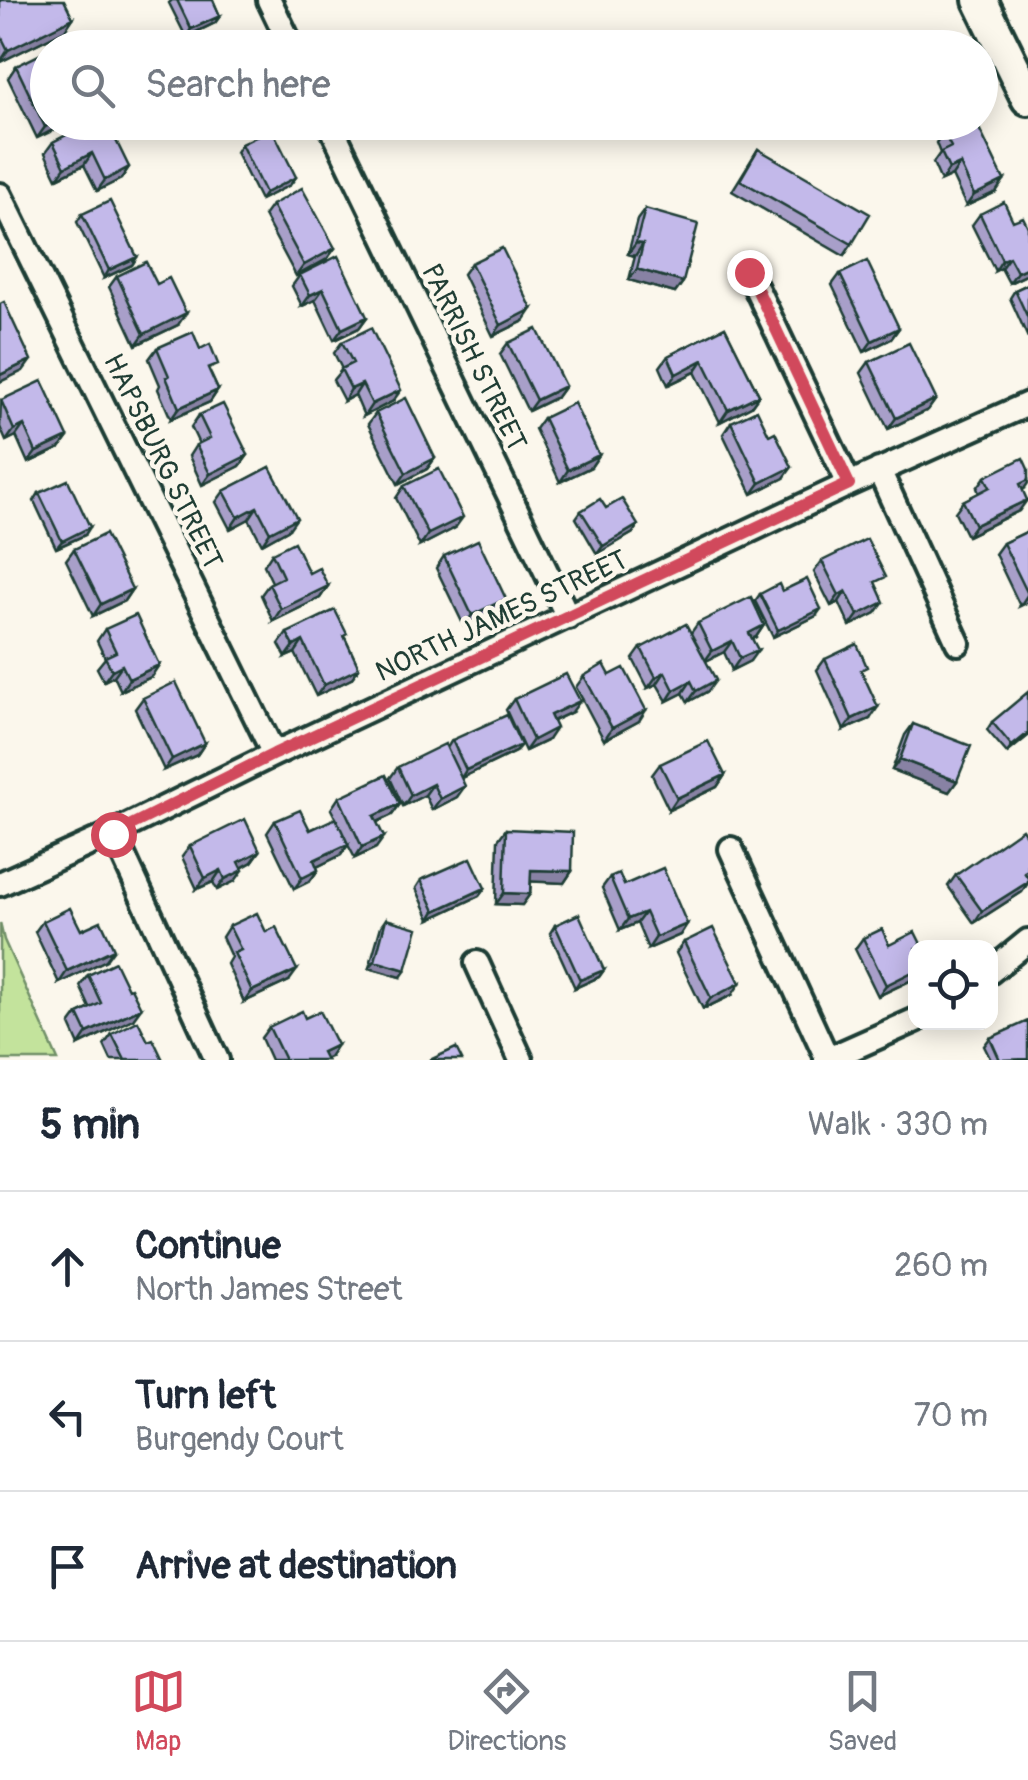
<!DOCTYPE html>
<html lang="en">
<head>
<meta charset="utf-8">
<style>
  body { margin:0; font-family:Pangolin,sans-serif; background:#f2f2f3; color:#1f2937 }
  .controls { position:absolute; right:30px; bottom:30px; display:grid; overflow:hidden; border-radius:20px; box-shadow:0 5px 25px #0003 }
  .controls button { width:90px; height:90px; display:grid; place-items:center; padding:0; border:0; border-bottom:2px solid #e0e1e3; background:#fff; color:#1f2937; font:50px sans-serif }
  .stop { position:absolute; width:30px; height:30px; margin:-22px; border:8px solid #d1495b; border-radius:50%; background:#fff }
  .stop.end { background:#d1495b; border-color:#fff; box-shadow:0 2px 10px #0008 }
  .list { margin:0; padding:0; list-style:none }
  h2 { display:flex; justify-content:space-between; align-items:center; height:130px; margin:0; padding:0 40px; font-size:42px }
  h2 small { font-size:32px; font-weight:400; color:#747a83 }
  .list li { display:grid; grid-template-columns:65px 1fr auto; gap:30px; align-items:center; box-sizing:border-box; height:150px; padding:0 40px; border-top:2px solid #e0e1e3 }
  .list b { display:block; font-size:38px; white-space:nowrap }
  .list p { margin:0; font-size:32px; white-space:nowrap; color:#747a83 }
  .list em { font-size:32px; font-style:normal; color:#747a83 }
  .icon { flex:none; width:55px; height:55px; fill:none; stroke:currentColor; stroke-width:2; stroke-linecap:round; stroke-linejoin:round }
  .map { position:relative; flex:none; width:1028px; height:1060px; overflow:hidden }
  .search { position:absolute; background:#fff; box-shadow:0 5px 25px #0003; left:30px; right:30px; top:30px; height:110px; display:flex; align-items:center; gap:25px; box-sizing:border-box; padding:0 35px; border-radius:55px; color:#747a83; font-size:38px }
  .sheet { height:580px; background:#fff }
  nav { display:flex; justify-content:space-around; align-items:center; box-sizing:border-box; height:140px; border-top:2px solid #e0e1e3; background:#fff; font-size:28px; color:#747a83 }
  nav a { display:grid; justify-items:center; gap:5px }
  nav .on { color:#d1495b }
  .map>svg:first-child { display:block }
  .green { fill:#c3e39c; stroke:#719068; stroke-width:2.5 }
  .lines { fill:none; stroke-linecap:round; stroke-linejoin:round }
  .street-casing { stroke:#1f3d34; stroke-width:30 }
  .secondary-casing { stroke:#1f3d34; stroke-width:40 }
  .street { stroke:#fbf7ec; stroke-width:22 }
  .secondary { stroke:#fbf7ec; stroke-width:32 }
  .wall { fill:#a89fc9; stroke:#1f3d34; stroke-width:2.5 }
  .shaded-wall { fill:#8882a4; stroke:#1f3d34; stroke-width:2.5 }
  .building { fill:#c3b9ea; stroke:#1f3d34; stroke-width:2.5 }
  .route { stroke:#d1495b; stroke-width:12 }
  .labels { text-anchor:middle; stroke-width:9; stroke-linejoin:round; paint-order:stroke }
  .street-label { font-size:28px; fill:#1f3d34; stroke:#fbf7ec }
</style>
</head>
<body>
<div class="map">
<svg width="1028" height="1060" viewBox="0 0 1028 1060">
  <rect width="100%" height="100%" fill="#fbf7ec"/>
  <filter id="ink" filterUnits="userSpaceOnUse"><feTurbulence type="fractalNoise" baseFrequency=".01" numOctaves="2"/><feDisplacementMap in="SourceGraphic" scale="20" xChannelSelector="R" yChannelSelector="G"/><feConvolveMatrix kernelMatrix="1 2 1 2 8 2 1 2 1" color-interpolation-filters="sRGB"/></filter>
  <g filter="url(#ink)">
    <!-- green -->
    <path class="green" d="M0,923L4,940L58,1060H0Z"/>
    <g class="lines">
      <defs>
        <path id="street" d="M269,0L292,48
          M329,122L568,617
          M0,195L274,754
          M749,273L849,484
          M879,470L958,643
          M113,833L217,1060
          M731,849L828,1060
          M0,884L113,833L274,754L849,484L1028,404
          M477,963L521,1060
          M990,972L1028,941
          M826,1060L916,1020"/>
        <path id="secondary" d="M980,0L1028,98"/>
      </defs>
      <!-- street casing -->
      <use href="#street" class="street-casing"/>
      <!-- secondary casing -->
      <use href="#secondary" class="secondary-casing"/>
      <!-- street -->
      <use href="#street" class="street"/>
      <!-- secondary -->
      <use href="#secondary" class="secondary"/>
    </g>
    <!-- wall -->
    <path class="wall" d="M0,0L73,18L65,30L0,62Z
      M172,0H213L220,16L215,23L186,37L169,3Z
      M16,66L48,122H68L67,124L37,138L8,78Z
      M92,122L129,167L121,179L97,191L84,165L57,178L45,153L53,142Z
      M222,122H244L227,131Z
      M923,122H945L927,131Z
      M943,132L996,192L966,206L952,176L941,181L933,163L940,153L936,143Z
      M241,144L296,177L290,185L260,200L236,152Z
      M758,149L852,244L844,256L732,191Z
      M272,205L335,248L327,259L296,276L264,216Z
      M645,209L683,282L675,293L629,280L635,256L628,254L637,220Z
      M82,214L137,257L132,265L104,278L77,222Z
      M980,214L1028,274L1009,283L1001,268L995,271L972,225Z
      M471,263L524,321L493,336L463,274Z
      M840,274L899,328L891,339L864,352L832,285Z
      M300,275L367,317L359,328L334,340L315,300L302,306L292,286Z
      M117,276L178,325L136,345L109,287Z
      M1028,284V338L1010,298L1015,290Z
      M725,327L759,395L751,406L720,422L695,372L668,385L660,367L668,356Z
      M342,342L393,401L364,416L355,395L344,401L333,380L342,369L334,353Z
      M508,343L565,386L557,397L528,411L500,354Z
      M157,348L211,375L218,390L210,402L171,419L158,389L160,385L149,359Z
      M869,362L936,399L928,410L888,429L861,373Z
      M1,400L68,437L60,448L28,463L16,436L6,441L0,427Z
      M376,413L435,458L427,469L398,484L368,424Z
      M199,415L248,455L240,466L202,485L189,456L196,445L199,444L191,427Z
      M543,418L599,455L591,467L560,482L535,429Z
      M731,422L784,478L752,494L723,434Z
      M270,467L289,529L262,544L249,519L230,529L216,502L224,491Z
      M985,477L1024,489L1022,490L1019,511L967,536L955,512L963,501L979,493L977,488Z
      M404,486L455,528L420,546L396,498Z
      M39,493L85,535L56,548L34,501Z
      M606,508L633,533L597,554L576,518L581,511Z
      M1028,531V602L1020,606L995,554L1003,543Z
      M74,549L132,589L124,601L93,616L66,560Z
      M272,553L309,573L328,586L320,598L273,621L261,595L269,584L272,582L264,565Z
      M444,556L506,599L498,610L464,626L436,568Z
      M822,561L878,589L876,613L850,626L839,602L831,606L814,572Z
      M760,594L816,616L773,637L755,601Z
      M698,623L764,625L756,637L752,639L750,661L732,670L724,652L706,661L708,691L688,702L683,693L667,701L657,684L648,688L633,659L641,648L691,633Z
      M105,629L151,677L121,691L114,676L104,681L97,668L105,658L97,641Z
      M287,633L345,638L359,668L351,679L316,696L295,653L286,657L279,644Z
      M825,659L863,674L870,719L844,730L817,670Z
      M610,675L639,721L604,740L576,687L584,676Z
      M143,698L205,743L197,755L164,770L135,709Z
      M514,699L572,712L553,721L548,740L525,751L506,710Z
      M992,722L1028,736L1007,753L987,730Z
      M913,724L957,781L949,792L892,770L905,735Z
      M452,740L515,752L461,778L457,797L432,810L425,795L403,806L390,778L398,767L447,748Z
      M660,764L725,775L717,787L669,810L652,775Z
      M339,797L400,804L392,815L377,822L376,848L355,858L348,845L341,855L317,867L318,870L310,881L294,889L267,833L275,821L310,830L336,819L331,809Z
      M506,829L572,871L564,883L531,881L530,894L522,905L496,904L498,840Z
      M1028,838V883L1022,892L974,923L948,886L956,875Z
      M190,846L260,851L252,862L242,868L235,881L217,890L213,882L197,889L182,857Z
      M610,877L687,924L680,935L648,949L637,923L620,930L602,888Z
      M421,880L485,888L479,896L430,919L416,888Z
      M386,919L401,977L369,968L381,926Z
      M43,921L81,930L106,960L59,983L35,932Z
      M555,925L604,970L599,977L575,988L550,933Z
      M229,926L289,981L244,1002L227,964L231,957L222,937Z
      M863,938L889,945L916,948V978L878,996L855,949Z
      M684,942L732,995L703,1009L676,953Z
      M88,975L128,989L133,1019L79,1045L70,1025L78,1014L90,1008L80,986Z
      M269,1027L329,1057L325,1058L326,1060H271L261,1038Z
      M112,1034L148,1041L163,1060H111L104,1045Z
      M990,1038L1028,1060H991L984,1046Z"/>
    <!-- shaded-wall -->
    <path class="shaded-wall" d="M220,16L215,23L186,37L191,29Z
      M73,18L65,30L0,62L8,50Z
      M55,122H68L37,138L45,127Z
      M234,122H244L227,131L232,124Z
      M933,122H945L927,131Z
      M92,153L84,165L57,178L65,167Z
      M960,164L952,176L941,181L949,169Z
      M129,167L121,179L97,191L105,180Z
      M296,177L290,185L260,200L265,193Z
      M1004,180L996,192L966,206L974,195Z
      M636,243L643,244L635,256L628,254Z
      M335,248L327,259L296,276L304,265Z
      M137,257L132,265L104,278L109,270Z
      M1009,257L1001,268L995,271L1002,260Z
      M1028,267V274L1009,283L1017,272Z
      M637,269L683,282L675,293L629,280Z
      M323,289L315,300L302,306L310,295Z
      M532,309L524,321L493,336L501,325Z
      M186,313L178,325L136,345L144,334Z
      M367,317L359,328L334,340L342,329Z
      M899,328L891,339L864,352L872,341Z
      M31,360L23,371L0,382V375Z
      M703,360L695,372L668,385L676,374Z
      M362,384L355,395L344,401L351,389Z
      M565,386L557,397L528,411L536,400Z
      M218,390L210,402L171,419L179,408Z
      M401,390L393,401L364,416L372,404Z
      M759,395L751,406L720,422L728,410Z
      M936,399L928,410L888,429L896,418Z
      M24,425L16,436L6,441L14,430Z
      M68,437L60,448L28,463L36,452Z
      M248,455L240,466L202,485L210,474Z
      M599,455L591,467L560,482L568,470Z
      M435,458L427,469L398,484L406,473Z
      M792,467L784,478L752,494L760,483Z
      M1028,480V483L1024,489L1012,495L1020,484Z
      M1027,500L1019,511L967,536L975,525Z
      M257,507L249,519L230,529L238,517Z
      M463,517L455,528L420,546L428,534Z
      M297,518L289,529L262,544L270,532Z
      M638,525L633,533L597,554L603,546Z
      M90,527L85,535L56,548L62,541Z
      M328,586L320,598L273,621L281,609Z
      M132,589L124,601L93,616L101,604Z
      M846,591L839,602L831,606L839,595Z
      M1028,594V602L1020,606Z
      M506,599L498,610L464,626L472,615Z
      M884,602L876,613L850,626L858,615Z
      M821,609L816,616L773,637L778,630Z
      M764,625L756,637L741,644L749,633Z
      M303,641L295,653L286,657L294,646Z
      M732,641L724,652L704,662L712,651Z
      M758,650L750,661L732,670L740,658Z
      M122,665L114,676L104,681L112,670Z
      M159,665L151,677L121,691L129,679Z
      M359,668L351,679L316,696L324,685Z
      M665,672L657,684L648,688L656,677Z
      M716,680L708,691L688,702L696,691Z
      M691,681L683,693L667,701L674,690Z
      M580,701L572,712L542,726L550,715Z
      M878,707L870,719L844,730L852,719Z
      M646,710L639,721L604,740L612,728Z
      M556,728L548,740L525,751L533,740Z
      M1028,733V736L1007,753L1012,746Z
      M205,743L197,755L164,770L172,759Z
      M521,745L515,752L461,778L466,770Z
      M900,759L957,781L949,792L892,770Z
      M725,775L717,787L669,810L677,798Z
      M433,784L425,795L403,806L411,795Z
      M465,786L457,797L432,810L440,799Z
      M400,804L392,815L367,827L374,816Z
      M384,837L376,848L355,858L362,847Z
      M348,844L341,855L306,872L314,860Z
      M260,851L252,862L231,873L239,862Z
      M221,870L213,882L197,889L205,878Z
      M243,870L235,881L217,890L225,879Z
      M318,870L310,881L294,889L302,878Z
      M531,870L572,871L564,883L523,881Z
      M1028,882L1022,892L974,923L982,911Z
      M485,888L479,896L430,919L435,911Z
      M504,893L530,894L522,905L496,904Z
      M645,912L637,923L620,930L628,919Z
      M687,924L680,935L648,949L656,937Z
      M114,949L106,960L59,983L67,971Z
      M375,961L406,970L401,977L369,968Z
      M297,970L289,981L244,1002L252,991Z
      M604,970L599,977L575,988L580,980Z
      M916,970V978L878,996L886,985Z
      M740,983L732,995L703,1009L711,998Z
      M141,1008L133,1019L79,1045L87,1033Z
      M337,1045L329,1057L322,1060V1052Z"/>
    <!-- building -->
    <path class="building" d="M0,0H64L73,18L8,50L0,34Z
      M177,0H213L220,16L191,29Z
      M47,51L48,122H55L45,127L16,66Z
      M92,122H107L129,167L105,180L92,153L65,167L53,142Z
      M963,122H976L1004,180L974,195L960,164L949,169L941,152L951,147L943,132Z
      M272,129L296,177L265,193L241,144Z
      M758,149L870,214L852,244L740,180Z
      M302,188L335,248L304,265L272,205Z
      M110,201L137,257L109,270L82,214Z
      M1004,202L1013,221L1023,217L1028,227V267L1017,272L1009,257L1002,260L980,214Z
      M645,209L698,224L683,282L637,269L643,244L636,243Z
      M502,248L532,309L501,325L471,263Z
      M338,256L367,317L342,329L323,289L310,295L300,275Z
      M867,261L899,328L872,341L840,274Z
      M146,262L157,284L169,278L186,313L144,334L117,276Z
      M1028,284V318L1015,290Z
      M4,302L31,360L0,375V304Z
      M725,327L759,395L728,410L703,360L676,374L668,356Z
      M371,328L401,390L372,404L362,384L351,389L341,369L353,363L342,342Z
      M537,329L565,386L536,400L508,343Z
      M193,332L200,349L210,344L218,364L208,368L218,390L179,408L166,377L169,376L157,348Z
      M909,343L936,399L896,418L869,362Z
      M42,381L68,437L36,452L24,425L14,430L1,400Z
      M406,398L435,458L406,473L376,413Z
      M574,403L599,455L568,470L543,418Z
      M223,404L248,455L210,474L196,445L210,438L199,415Z
      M757,410L769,435L775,432L792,467L760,483L731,422Z
      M1023,458L1028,469V480L1020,484L1027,500L975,525L963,501L990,487L985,477Z
      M270,467L297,518L270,532L257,507L238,517L224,491Z
      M439,469L463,517L428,534L404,486Z
      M68,480L90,527L62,541L39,493Z
      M600,499L606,508L622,499L638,525L603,546L581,511Z
      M1028,531V594L1003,543Z
      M105,534L132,589L101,604L74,549Z
      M867,539L886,577L875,582L884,602L858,615L846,591L839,595L822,561Z
      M478,540L506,599L472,615L444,556Z
      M294,542L309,573L319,568L328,586L281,609L269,584L283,577L272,553Z
      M807,579L821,609L778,630L760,594L779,584L782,591Z
      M751,597L764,625L749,633L758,650L740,658L732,641L712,651L698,623Z
      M335,610L347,634L344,636L359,668L324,685L303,641L294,646L287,633Z
      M136,615L159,665L129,679L122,665L112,670L105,657L116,652L105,629Z
      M686,624L716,680L696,691L691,681L674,690L665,672L656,677L641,648Z
      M857,644L867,667L861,670L878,707L852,719L825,659Z
      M604,664L610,675L624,668L646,710L612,728L584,676Z
      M566,674L580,701L550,715L556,728L533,740L514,699Z
      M176,682L205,743L172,759L143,698Z
      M1028,692V733L1012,746L992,722Z
      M507,715L521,745L466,770L452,740Z
      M913,724L971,746L957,781L900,759Z
      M708,741L725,775L677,798L660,764Z
      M445,744L465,786L440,799L433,784L411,795L398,767Z
      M386,775L400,804L374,816L384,837L362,847L339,797Z
      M300,810L310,830L336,818L348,844L314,860L318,870L302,878L275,821Z
      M245,819L260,851L239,862L243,870L225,879L221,870L205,878L190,846Z
      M506,829L573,832L572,871L531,870L530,894L504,893Z
      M1022,829L1028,838V870L1024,872L1028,878V882L982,911L956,875Z
      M471,858L485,888L435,911L421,880Z
      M663,868L687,924L656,937L645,912L628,919L610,877L619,873L624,885Z
      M70,908L81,930L101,921L114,949L67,971L43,921Z
      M257,913L266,932L276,927L297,970L252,991L234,953L241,950L229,926Z
      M579,914L604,970L580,980L555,925Z
      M386,919L418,928L406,970L375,961Z
      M713,928L740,983L711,998L684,942Z
      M882,929L889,945L915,932L923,948H916V970L886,985L863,938Z
      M115,962L128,989L131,988L141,1008L87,1033L78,1014L101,1003L88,975Z
      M302,1011L305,1018L320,1011L337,1045L322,1052L326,1060H285L269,1027Z
      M138,1021L148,1041L153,1039L163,1060H125L112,1034Z
      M1028,1021V1059L1000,1060L990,1038Z
      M456,1048L462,1060H430Z"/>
  </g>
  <g class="lines" filter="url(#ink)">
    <!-- route -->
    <path class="route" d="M113,834L274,754L849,484L749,272"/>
  </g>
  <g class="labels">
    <!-- street labels -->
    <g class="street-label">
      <text transform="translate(475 357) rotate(64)" y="10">PARRISH STREET</text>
      <text transform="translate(164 461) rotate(64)" y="10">HAPSBURG STREET</text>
      <text transform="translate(501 615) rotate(-25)" y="10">NORTH JAMES STREET</text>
    </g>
  </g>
</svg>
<div class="controls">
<button><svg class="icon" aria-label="locate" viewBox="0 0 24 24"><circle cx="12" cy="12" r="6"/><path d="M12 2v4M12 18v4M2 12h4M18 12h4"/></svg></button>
</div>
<div class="stop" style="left:113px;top:834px"></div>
<div class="stop end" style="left:749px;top:272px"></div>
<div class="search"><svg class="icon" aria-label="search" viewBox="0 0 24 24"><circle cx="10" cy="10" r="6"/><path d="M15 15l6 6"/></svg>Search here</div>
</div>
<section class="sheet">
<h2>5 min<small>Walk · 330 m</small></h2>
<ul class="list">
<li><svg class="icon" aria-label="ahead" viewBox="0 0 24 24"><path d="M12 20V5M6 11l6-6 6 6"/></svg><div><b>Continue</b><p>North James Street</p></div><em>260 m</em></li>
<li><svg class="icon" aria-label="left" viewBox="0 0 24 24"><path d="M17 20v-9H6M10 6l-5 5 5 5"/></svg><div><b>Turn left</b><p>Burgendy Court</p></div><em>70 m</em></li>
<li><svg class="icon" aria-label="arrive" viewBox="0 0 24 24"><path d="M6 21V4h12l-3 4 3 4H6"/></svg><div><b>Arrive at destination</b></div></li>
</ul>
</section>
<nav>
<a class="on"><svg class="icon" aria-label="map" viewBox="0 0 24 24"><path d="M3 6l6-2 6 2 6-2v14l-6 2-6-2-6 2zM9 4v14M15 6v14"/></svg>Map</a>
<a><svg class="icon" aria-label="directions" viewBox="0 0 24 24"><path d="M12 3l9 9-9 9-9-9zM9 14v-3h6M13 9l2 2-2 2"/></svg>Directions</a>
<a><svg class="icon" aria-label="saved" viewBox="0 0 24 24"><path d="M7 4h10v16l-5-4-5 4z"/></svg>Saved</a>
</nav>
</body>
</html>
